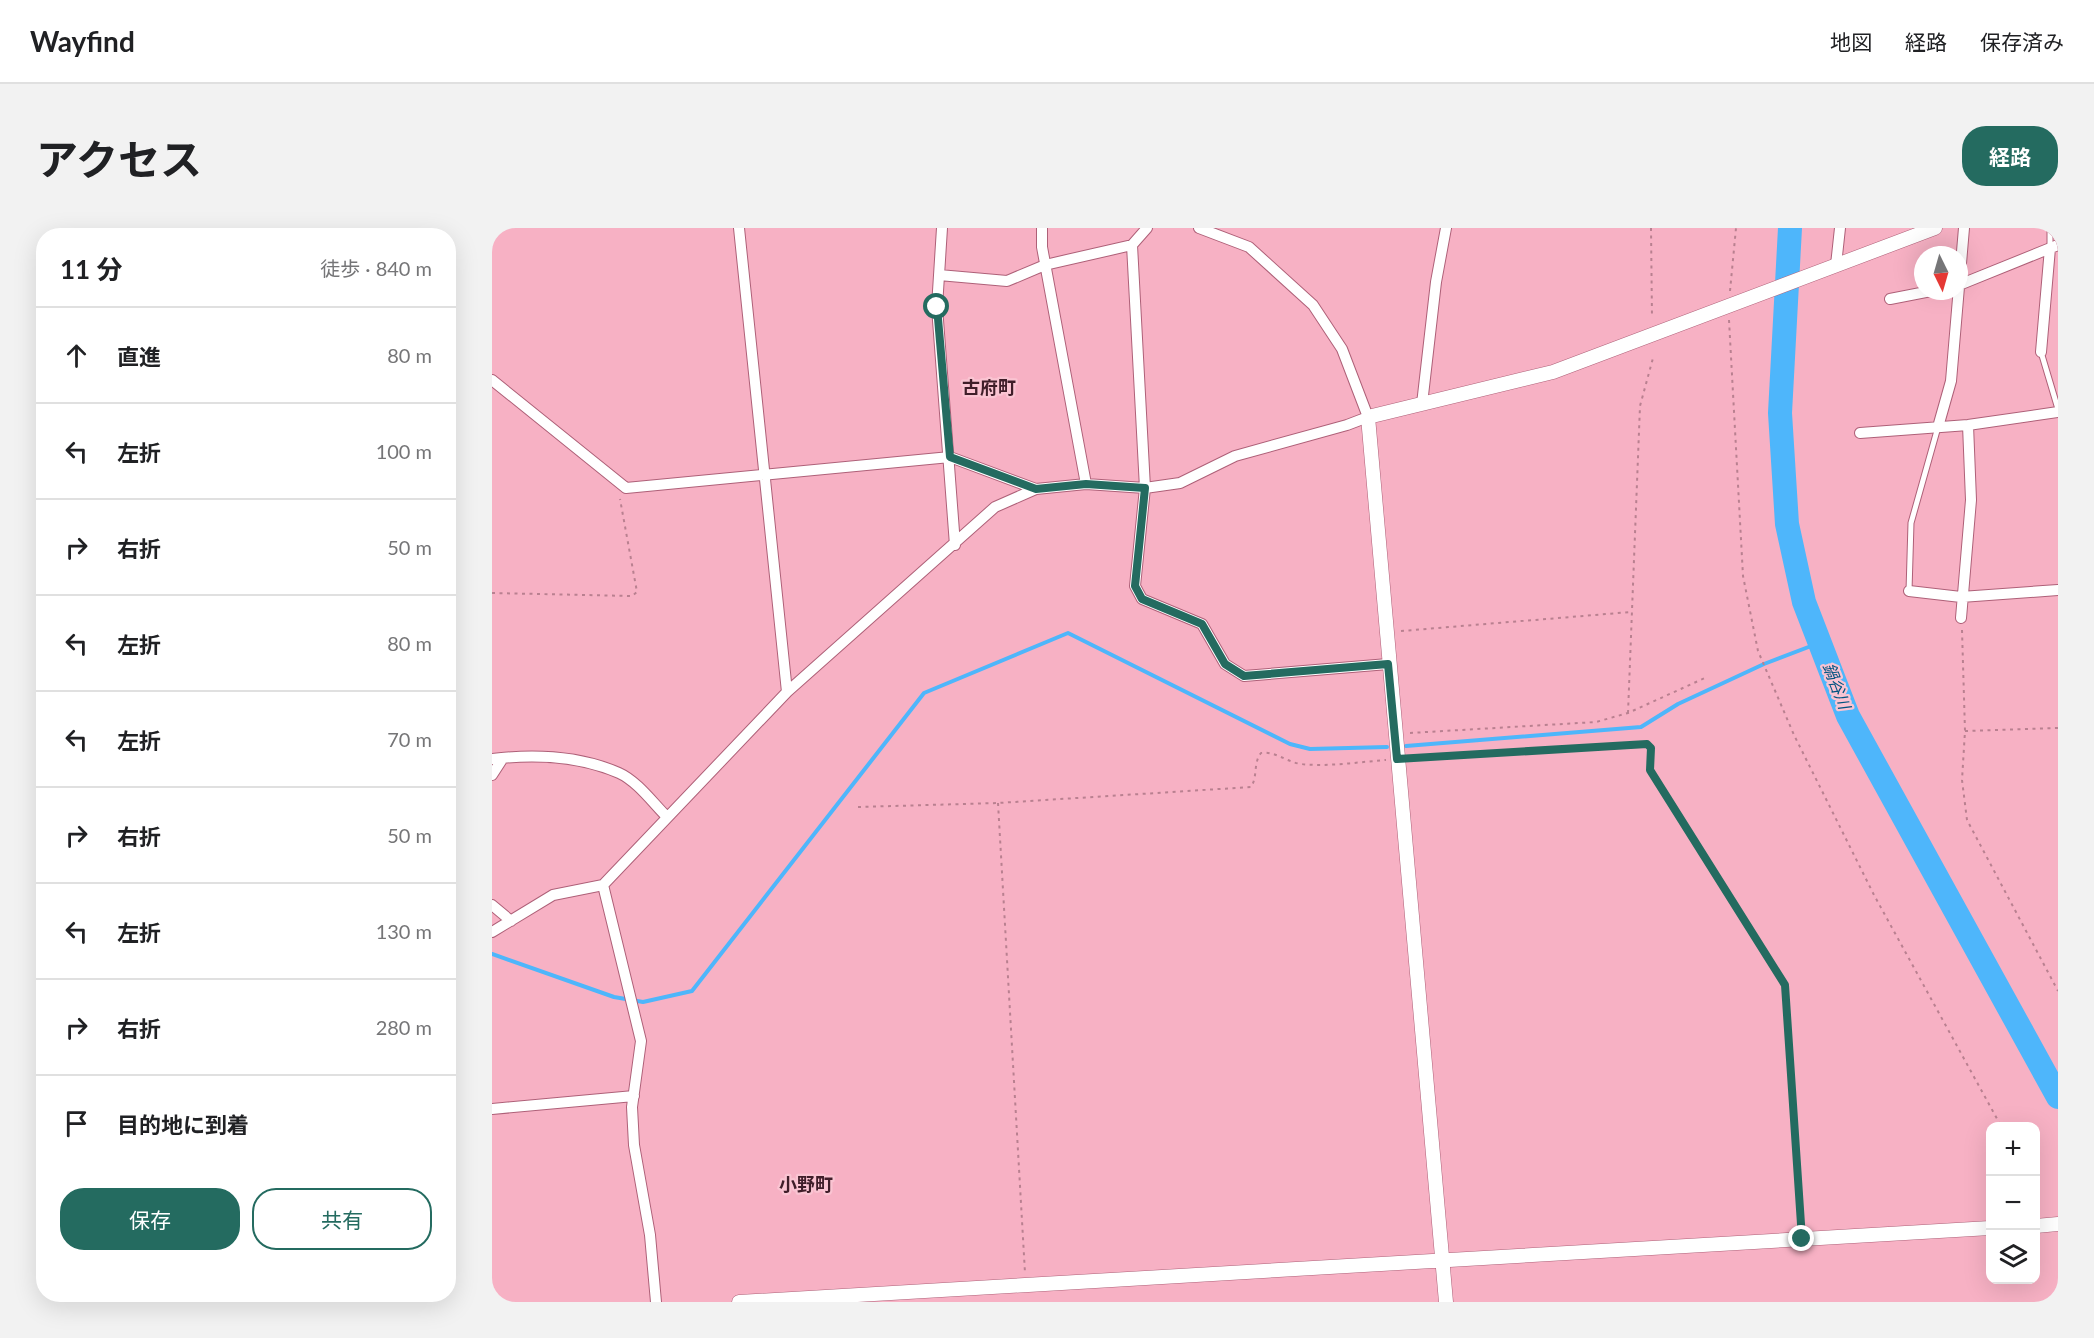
<!DOCTYPE html>
<html lang="ja">
<head>
<meta charset="utf-8">
<style>
  body { margin:0; font-family:Lato,"Noto Sans JP",sans-serif; background:#f2f2f2; color:#202124 }
  .controls { position:absolute; right:18px; bottom:18px; display:grid; overflow:hidden; border-radius:12px; box-shadow:0 6px 24px #0002 }
  .controls button { width:54px; height:54px; display:grid; place-items:center; padding:0; border:0; border-bottom:2px solid #e0e0e0; background:#fff; color:#202124; font:30px sans-serif }
  .compass { position:absolute; left:1422px; top:18px; width:54px; height:54px; border-radius:50%; background:#fff; box-shadow:0 6px 24px #0002; rotate:175deg }
  .stop { position:absolute; width:18px; height:18px; margin:-14px; border:4px solid #246b60; border-radius:50%; background:#fff }
  .stop.end { background:#246b60; border-color:#fff; box-shadow:0 2px 6px #0008 }
  .list { margin:0; padding:0; list-style:none }
  h2 { display:flex; justify-content:space-between; align-items:center; height:78px; margin:0; padding:0 24px; font-size:26px }
  h2 small { font-size:20px; font-weight:400; color:#757577 }
  .list li { display:grid; grid-template-columns:39px 1fr auto; gap:18px; align-items:center; box-sizing:border-box; height:96px; padding:0 24px; border-top:2px solid #e0e0e0 }
  .list b { display:block; font-size:22px; white-space:nowrap }
  .list em { font-size:20px; font-style:normal; color:#757577 }
  .actions { display:flex; gap:12px; padding:18px 24px }
  .actions a { flex:1; padding:14px 0; border:2px solid #246b60; border-radius:24px; text-align:center; font-size:21px; color:#246b60 }
  .actions .main { background:#246b60; color:#fff }
  .icon { flex:none; width:33px; height:33px; fill:none; stroke:currentColor; stroke-width:2; stroke-linecap:round; stroke-linejoin:round }
  .map { position:relative; flex:none; width:1566px; height:1074px; overflow:hidden; border-radius:24px }
  header { display:flex; align-items:center; gap:36px; box-sizing:border-box; height:84px; padding:0 30px; background:#fff; border-bottom:2px solid #e0e0e0 }
  header strong { font-size:28px }
  nav { display:flex; gap:33px; margin-inline-start:auto; font-size:21px }
  .intro { display:flex; align-items:center; justify-content:space-between; box-sizing:border-box; height:144px; padding:0 36px }
  h1 { margin:0; font-size:42px }
  .button { padding:15px 27px; border-radius:24px; background:#246b60; color:#fff; font-size:21px; font-weight:700 }
  main { display:flex; gap:36px; padding:0 36px }
  aside { flex:1; background:#fff; border-radius:24px; box-shadow:0 6px 24px #0002 }
  .map>svg:first-child { display:block }
  .lines { fill:none; stroke-linecap:round; stroke-linejoin:round }
  .stream { stroke:#4eb6fb; stroke-width:4 }
  .river { stroke:#4eb6fb; stroke-width:24 }
  .service-casing { stroke:#ae6078; stroke-width:7 }
  .minor-casing { stroke:#ae6078; stroke-width:12 }
  .tertiary-casing { stroke:#ae6078; stroke-width:15 }
  .path { stroke:#b98090; stroke-width:2; stroke-dasharray:3 4.5; stroke-linecap:butt }
  .service { stroke:#fff; stroke-width:5 }
  .minor { stroke:#fff; stroke-width:10 }
  .tertiary { stroke:#fff; stroke-width:14 }
  .route { stroke:#246b60; stroke-width:8 }
  .labels { text-anchor:middle; stroke-width:4.5; stroke-linejoin:round; paint-order:stroke }
  .water-label { font-size:16px; font-style:italic; fill:#005481; stroke:#fac4d2 }
  .quarter-label { font-size:18px; font-weight:bold; fill:#3f1e29; stroke:#fac4d2 }
</style>
</head>
<body>
<header>
<strong>Wayfind</strong>
<nav><a>地図</a><a>経路</a><a>保存済み</a></nav>
</header>
<div class="intro"><h1>アクセス</h1><a class="button">経路</a></div>
<main>
<aside>
<h2>11 分<small>徒歩 · 840 m</small></h2>
<ul class="list">
<li><svg class="icon" aria-label="ahead" viewBox="0 0 24 24"><path d="M12 20V5M6 11l6-6 6 6"/></svg><div><b>直進</b></div><em>80 m</em></li>
<li><svg class="icon" aria-label="left" viewBox="0 0 24 24"><path d="M17 20v-9H6M10 6l-5 5 5 5"/></svg><div><b>左折</b></div><em>100 m</em></li>
<li><svg class="icon" aria-label="right" viewBox="0 0 24 24"><path d="M7 20v-9h11M14 6l5 5-5 5"/></svg><div><b>右折</b></div><em>50 m</em></li>
<li><svg class="icon" aria-label="left" viewBox="0 0 24 24"><path d="M17 20v-9H6M10 6l-5 5 5 5"/></svg><div><b>左折</b></div><em>80 m</em></li>
<li><svg class="icon" aria-label="left" viewBox="0 0 24 24"><path d="M17 20v-9H6M10 6l-5 5 5 5"/></svg><div><b>左折</b></div><em>70 m</em></li>
<li><svg class="icon" aria-label="right" viewBox="0 0 24 24"><path d="M7 20v-9h11M14 6l5 5-5 5"/></svg><div><b>右折</b></div><em>50 m</em></li>
<li><svg class="icon" aria-label="left" viewBox="0 0 24 24"><path d="M17 20v-9H6M10 6l-5 5 5 5"/></svg><div><b>左折</b></div><em>130 m</em></li>
<li><svg class="icon" aria-label="right" viewBox="0 0 24 24"><path d="M7 20v-9h11M14 6l5 5-5 5"/></svg><div><b>右折</b></div><em>280 m</em></li>
<li><svg class="icon" aria-label="arrive" viewBox="0 0 24 24"><path d="M6 21V4h12l-3 4 3 4H6"/></svg><div><b>目的地に到着</b></div></li>
</ul>
<div class="actions"><a class="main">保存</a><a>共有</a></div>
</aside>
<div class="map">
<svg width="1566" height="1074" viewBox="0 0 1566 1074">
  <rect width="100%" height="100%" fill="#f7b1c4"/>
  <g class="lines">
    <!-- stream -->
    <path class="stream" d="M914,518L1149,499L1186,476L1272,436L1327,415
      M0,726L122,769L151,774L200,763L432,465L576,405L798,516L818,521L895,519"/>
    <!-- river -->
    <path class="river" d="M1298,0L1288,185L1295,296L1312,374L1356,488L1566,869"/>
    <defs>
      <path id="service" d="M1558,20V0
        M1549,124L1566,181
        M1417,363L1419,295L1446,199"/>
      <path id="minor" d="M247,0L295,464
        M450,0L445,79L463,317
        M550,0V19L594,256
        M640,17L653,260L643,358L650,371L710,396L733,436L752,448L896,436
        M1344,37L1348,0
        M447,47L515,53L553,37L640,17L655,0
        M1467,57L1566,17
        M1398,71L1439,63
        M1549,124L1558,20
        M0,152L134,260L458,229L544,261
        M930,176L944,54L954,0
        M1446,199L1459,153L1472,0
        M1368,205L1476,197L1566,184
        M1417,363L1469,369L1566,362
        M1469,390L1479,272L1476,197
        M0,531C42,526 88,528 127,545C145,553 161,575 175,589
        M0,547L11,530
        M111,657L149,813L140,879L142,917L158,1007L164,1074
        M0,677L19,693
        M0,704L61,667L111,657L295,464L503,279L544,261L594,256L653,260L688,255L743,228L855,197L876,189L850,121L821,77L757,19L707,0
        M0,881L142,868"/>
      <path id="tertiary" d="M1544,998L1566,996
        M247,1074L1498,1000
        M954,1074L876,189L1061,144L1443,0"/>
    </defs>
    <!-- service casing -->
    <use href="#service" class="service-casing"/>
    <!-- minor casing -->
    <use href="#minor" class="minor-casing"/>
    <!-- tertiary casing -->
    <use href="#tertiary" class="tertiary-casing"/>
    <!-- path -->
    <path class="path" d="M1159,0L1160,90
      M1238,63L1244,0
      M1237,92L1251,348L1266,423L1302,507L1382,667L1509,898
      M0,365L140,368L145,364L128,271
      M1470,402L1473,503L1470,552L1475,592L1566,763
      M909,403L1139,384
      M1136,485L1148,178L1161,130
      M1473,503L1566,500
      M918,505L1104,494L1136,485L1215,449
      M918,530L1155,516L1159,520L1158,542L1293,757L1309,997
      M506,575L533,1045
      M366,579L506,575L759,559C766,548 761,535 769,525C784,523 794,534 809,536C837,539 866,534 894,532"/>
    <!-- service -->
    <use href="#service" class="service"/>
    <!-- minor -->
    <use href="#minor" class="minor"/>
    <!-- tertiary -->
    <use href="#tertiary" class="tertiary"/>
  </g>
  <g class="lines">
    <!-- route -->
    <path class="route" d="M445,79L458,229L544,261L594,256L653,260L643,358L650,371L710,396L733,436L752,448L896,436L905,531L1155,516L1159,520L1158,542L1293,757L1310,1011"/>
  </g>
  <g class="labels">
    <!-- water labels -->
    <g class="water-label">
      <text transform="translate(1345 458) rotate(69)" y="6">鍋谷川</text>
    </g>
    <!-- quarter labels -->
    <g class="quarter-label">
      <text x="497" y="166">古府町</text>
      <text x="314" y="963">小野町</text>
    </g>
  </g>
</svg>
<div class="controls">
<button>+</button>
<button>−</button>
<button><svg class="icon" aria-label="layers" viewBox="0 0 24 24"><path d="M12 4l9 5-9 5-9-5zM3 14l9 5 9-5"/></svg></button>
</div>
<svg class="compass" viewBox="-18 -18 36 36"><path d="M0-13l5 13h-10z" fill="#e53935"/><path d="M0 13l5-13h-10z" fill="#757577"/></svg>
<div class="stop" style="left:445px;top:79px"></div>
<div class="stop end" style="left:1310px;top:1011px"></div>
</div>
</main>
</body>
</html>
